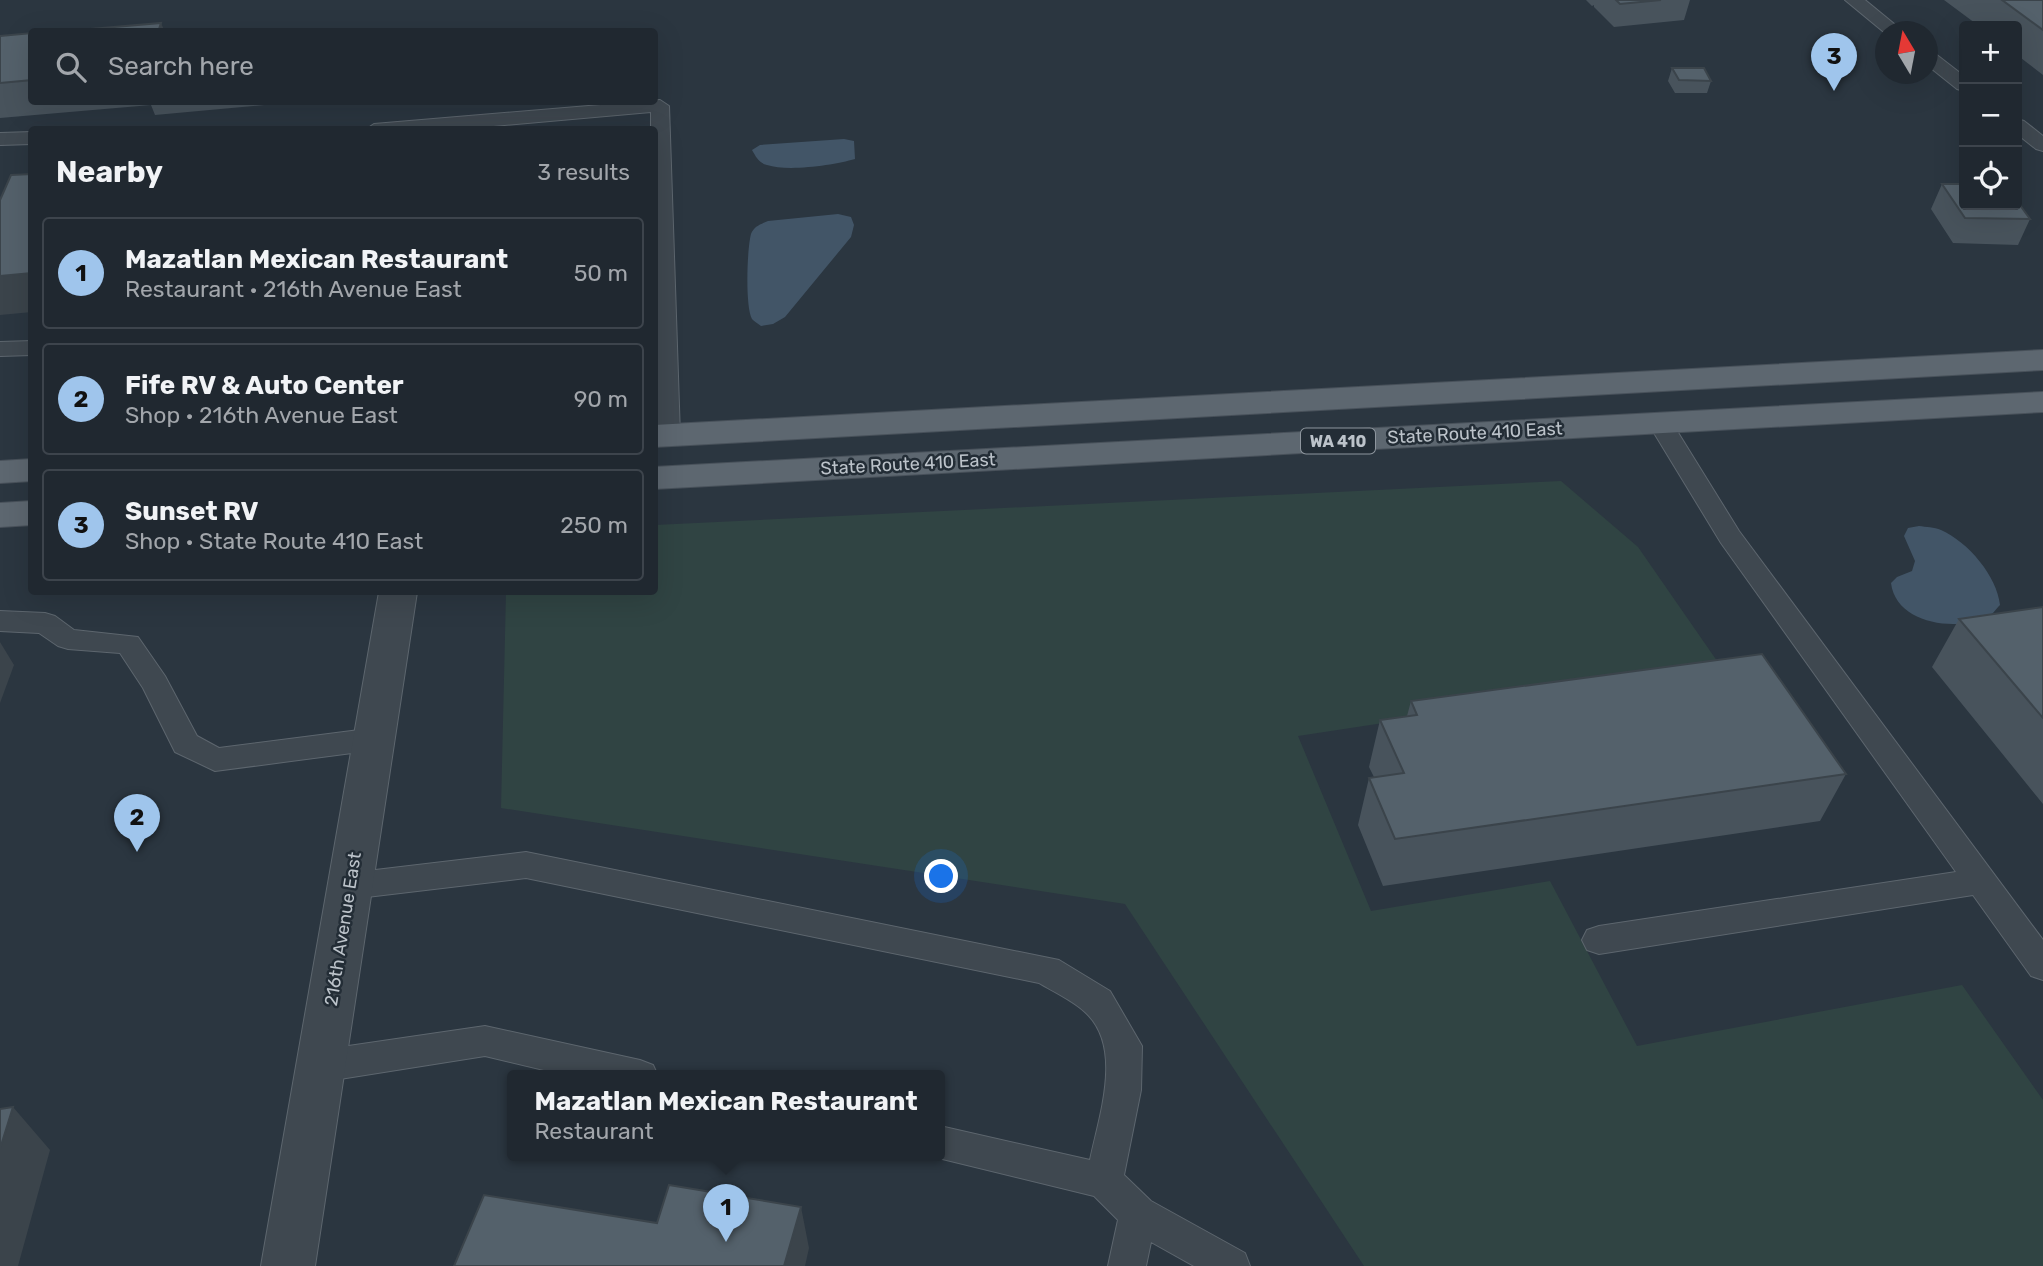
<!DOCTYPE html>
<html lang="en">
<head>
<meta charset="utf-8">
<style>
  body { margin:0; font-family:Rubik,sans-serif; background:#283038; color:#f1f3f6 }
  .controls { position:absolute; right:21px; top:21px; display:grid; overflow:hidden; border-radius:7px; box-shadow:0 7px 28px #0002 }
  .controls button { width:63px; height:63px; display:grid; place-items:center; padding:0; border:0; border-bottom:2px solid #3d444c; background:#202830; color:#f1f3f6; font:35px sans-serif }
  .compass { position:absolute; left:1875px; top:21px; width:63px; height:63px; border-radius:50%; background:#202830; box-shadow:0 7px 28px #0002; rotate:350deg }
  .you { position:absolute; left:942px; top:877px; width:24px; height:24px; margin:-18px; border:5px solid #fff; border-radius:50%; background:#1a73e8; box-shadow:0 0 0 10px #1a73e833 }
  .badge { display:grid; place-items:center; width:46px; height:46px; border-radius:50%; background:#9fc5ec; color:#111; font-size:23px; font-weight:700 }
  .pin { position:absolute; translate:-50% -58px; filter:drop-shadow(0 2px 4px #0008) }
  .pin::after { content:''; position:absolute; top:37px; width:24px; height:21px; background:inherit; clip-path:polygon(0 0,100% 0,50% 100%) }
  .popup { position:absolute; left:507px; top:1070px; width:438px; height:91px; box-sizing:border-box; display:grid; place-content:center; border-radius:7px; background:#202830; filter:drop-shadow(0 2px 5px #0005); font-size:23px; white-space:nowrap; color:#a2a6ab }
  .popup b { font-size:26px; color:#f1f3f6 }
  .popup::after { content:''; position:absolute; left:50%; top:100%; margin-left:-14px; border:14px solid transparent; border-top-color:#202830 }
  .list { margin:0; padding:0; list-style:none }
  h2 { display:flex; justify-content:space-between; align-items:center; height:91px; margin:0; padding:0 28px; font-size:30px }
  h2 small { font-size:23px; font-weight:400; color:#a2a6ab }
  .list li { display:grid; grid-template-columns:46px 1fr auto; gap:21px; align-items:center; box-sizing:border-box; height:112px; margin:0 14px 14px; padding:0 14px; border:2px solid #3d444c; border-radius:7px }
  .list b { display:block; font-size:26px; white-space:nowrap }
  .list p { margin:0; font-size:23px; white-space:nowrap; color:#a2a6ab }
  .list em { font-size:23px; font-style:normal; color:#a2a6ab }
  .icon { flex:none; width:38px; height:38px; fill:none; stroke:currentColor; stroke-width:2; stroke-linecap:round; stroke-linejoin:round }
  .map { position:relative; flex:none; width:2043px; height:1266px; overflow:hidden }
  .search { position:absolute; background:#202830; box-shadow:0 7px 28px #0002; left:28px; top:28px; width:630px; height:77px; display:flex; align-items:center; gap:18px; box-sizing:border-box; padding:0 24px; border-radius:7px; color:#a2a6ab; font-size:26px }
  .panel { position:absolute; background:#202830; box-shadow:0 7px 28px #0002; left:28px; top:126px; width:630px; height:469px; border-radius:7px }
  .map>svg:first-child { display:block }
  .green { fill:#304443 }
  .water { fill:#425567 }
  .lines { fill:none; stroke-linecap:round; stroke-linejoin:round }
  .lane-casing { stroke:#5d666e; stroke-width:2 }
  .street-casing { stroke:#5d666e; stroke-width:2 }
  .primary-casing { stroke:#48515a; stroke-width:2 }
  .lane { fill:#3f4850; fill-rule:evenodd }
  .street { fill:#3f4850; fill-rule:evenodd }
  .primary { fill:#5d6770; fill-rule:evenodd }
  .wall { fill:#48535c }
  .shaded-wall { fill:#3b444b }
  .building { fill:#54616b; stroke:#3b444b; stroke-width:2 }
  .labels { text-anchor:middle; stroke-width:5; stroke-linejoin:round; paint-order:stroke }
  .shield { fill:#232d36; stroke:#8e969e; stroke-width:2 }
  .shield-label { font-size:16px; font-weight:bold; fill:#bcc3ca }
  .street-label { font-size:18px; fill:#bcc3ca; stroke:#232d36 }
</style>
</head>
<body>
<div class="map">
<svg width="2043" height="1266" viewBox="0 0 2043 1266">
  <rect width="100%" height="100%" fill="#2b3640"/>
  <!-- green -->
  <path class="green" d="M1561,481L1638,547L1724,671L1298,736L1371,911L1550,881L1637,1046L1962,985L2043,1100V1266H1364L1125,904L501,808L506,592H654L655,525Z"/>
  <!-- water -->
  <path class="water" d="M844,139L854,141L855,159C834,165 788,172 767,165C759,163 756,157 752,150L760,145Z
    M838,214L851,217L854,225L851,237L785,317L773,324L761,326C758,324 754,321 752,319C745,306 747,249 751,234C754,226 761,224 768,221Z
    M1919,526C1926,527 1934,527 1941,530C1968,542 1997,576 2000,605C1996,609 1992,615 1988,617C1956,632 1896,624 1891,583L1897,577L1912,571L1915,561L1904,536L1908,528Z"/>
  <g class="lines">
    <defs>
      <path id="lane" d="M1845,0H1865L1904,32L1885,33Z
        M1927,51L1933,52L1964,76V91L1957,89L1927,65Z
        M660,100L669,106L680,436L677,441L668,444L659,441L656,436L654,130H651V112L449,130H365L374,124Z
        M2017,119L2024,121L2043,136V151L2036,149L2017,134Z
        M32,132V144L0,145V133Z
        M32,341V355L0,356V342Z
        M1660,415L1669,418L1739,531L2043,940V980L2031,976L1973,895L1599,954L1587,950L1582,940L1587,930L1599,926L1956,872L1721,543L1648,423L1651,418Z
        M0,611L45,613L55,616L74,630L138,637L165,676L197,736L219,748L375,728L386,731L390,739L386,747L375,750L215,771L175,752L143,688L120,653L68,649L58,646L39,633L0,631Z
        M526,852L1059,960L1110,991L1142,1046L1141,1090L1124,1175L1151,1201L1245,1253L1250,1266H1194L1151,1242L1146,1266H1108L1118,1220L1094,1196L930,1156H940V1126L1090,1160C1099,1116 1124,1047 1085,1012C1072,1000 1054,992 1039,983L526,878L350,899L339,895L334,886L339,877L350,873Z
        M485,1026L640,1060L653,1065L658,1076H569L485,1056L321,1082L308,1077L303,1066L308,1055L321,1050Z"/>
      <path id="street" d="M379,592H417L315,1266H261Z"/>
      <path id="primary" d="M2043,350V370L654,447V425Z
        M2043,392V412L654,489V467Z
        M32,459V481L0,483V461Z
        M32,501V525L0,527V503Z"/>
    </defs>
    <!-- lane casing -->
    <use href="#lane" class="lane-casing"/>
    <!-- street casing -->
    <use href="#street" class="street-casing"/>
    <!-- primary casing -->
    <use href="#primary" class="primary-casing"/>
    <!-- lane -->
    <use href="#lane" class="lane"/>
    <!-- street -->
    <use href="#street" class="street"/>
    <!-- primary -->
    <use href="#primary" class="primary"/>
  </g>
  <!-- wall -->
  <path class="wall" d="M1586,0H1690L1684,20L1614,27L1594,7V5L1592,6Z
    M1944,0H2043V75L2017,55V26H1979Z
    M32,33V102H297L155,115L151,105L0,118V36Z
    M1672,68L1711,81L1707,93H1675L1668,81Z
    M1942,184L2030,219L2018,245L1953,243L1931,209Z
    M2043,607V804L1932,667L1959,619Z
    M1411,701L1846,774L1820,821L1383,886L1358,825L1369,778L1374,777L1369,767L1380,720L1407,716Z"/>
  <!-- shaded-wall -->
  <path class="shaded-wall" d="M161,23L165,32H158Z
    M32,273V312L0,315V276Z
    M0,642L14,665L0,703Z
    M13,1107L50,1150L18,1266H0V1149Z
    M801,1207L809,1248L805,1266H784Z"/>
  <!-- building -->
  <path class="building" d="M1616,0H1661L1620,4Z
    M2002,0H2043V30Z
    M161,23L158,32H56Z
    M296,29V32H266Z
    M32,33V80L0,83V36Z
    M1672,68H1704L1711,81L1679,80Z
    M32,174V273L0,276V200L11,175Z
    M1942,184H1964V205H2017V201L2030,219L1965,218Z
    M2043,607V718L1959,619Z
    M1762,654L1846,774L1395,839L1369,778L1404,773L1380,720L1417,715L1411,701Z
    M13,1107L0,1149V1109Z
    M669,1185L801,1207L784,1266H454L484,1195L657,1223Z"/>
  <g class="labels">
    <!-- shield labels -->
    <rect class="shield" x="1301" y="428.5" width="74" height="25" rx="5"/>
    <g class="shield-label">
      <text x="1338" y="447">WA 410</text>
    </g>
    <!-- street labels -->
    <g class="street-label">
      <text transform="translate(1475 433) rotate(-3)" y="6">State Route 410 East</text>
      <text transform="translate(908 464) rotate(-3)" y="6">State Route 410 East</text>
      <text transform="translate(343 929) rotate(-81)" y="6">216th Avenue East</text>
    </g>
  </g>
</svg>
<div class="controls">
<button>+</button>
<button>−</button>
<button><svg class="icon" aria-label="locate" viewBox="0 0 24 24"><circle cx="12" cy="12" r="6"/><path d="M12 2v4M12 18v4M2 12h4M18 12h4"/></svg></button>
</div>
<svg class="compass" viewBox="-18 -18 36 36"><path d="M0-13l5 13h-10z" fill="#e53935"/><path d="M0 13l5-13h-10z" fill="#a2a6ab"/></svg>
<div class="you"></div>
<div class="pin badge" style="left:726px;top:1242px">1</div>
<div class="popup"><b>Mazatlan Mexican Restaurant</b>Restaurant</div>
<div class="pin badge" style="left:137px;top:852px">2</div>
<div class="pin badge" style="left:1834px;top:91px">3</div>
<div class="search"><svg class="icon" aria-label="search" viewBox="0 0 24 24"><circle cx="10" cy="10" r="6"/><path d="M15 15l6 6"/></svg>Search here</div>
<section class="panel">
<h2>Nearby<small>3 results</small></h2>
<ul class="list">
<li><span class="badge">1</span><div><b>Mazatlan Mexican Restaurant</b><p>Restaurant · 216th Avenue East</p></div><em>50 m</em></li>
<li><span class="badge">2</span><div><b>Fife RV &amp; Auto Center</b><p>Shop · 216th Avenue East</p></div><em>90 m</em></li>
<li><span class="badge">3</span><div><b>Sunset RV</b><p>Shop · State Route 410 East</p></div><em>250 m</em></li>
</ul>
</section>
</div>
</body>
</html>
